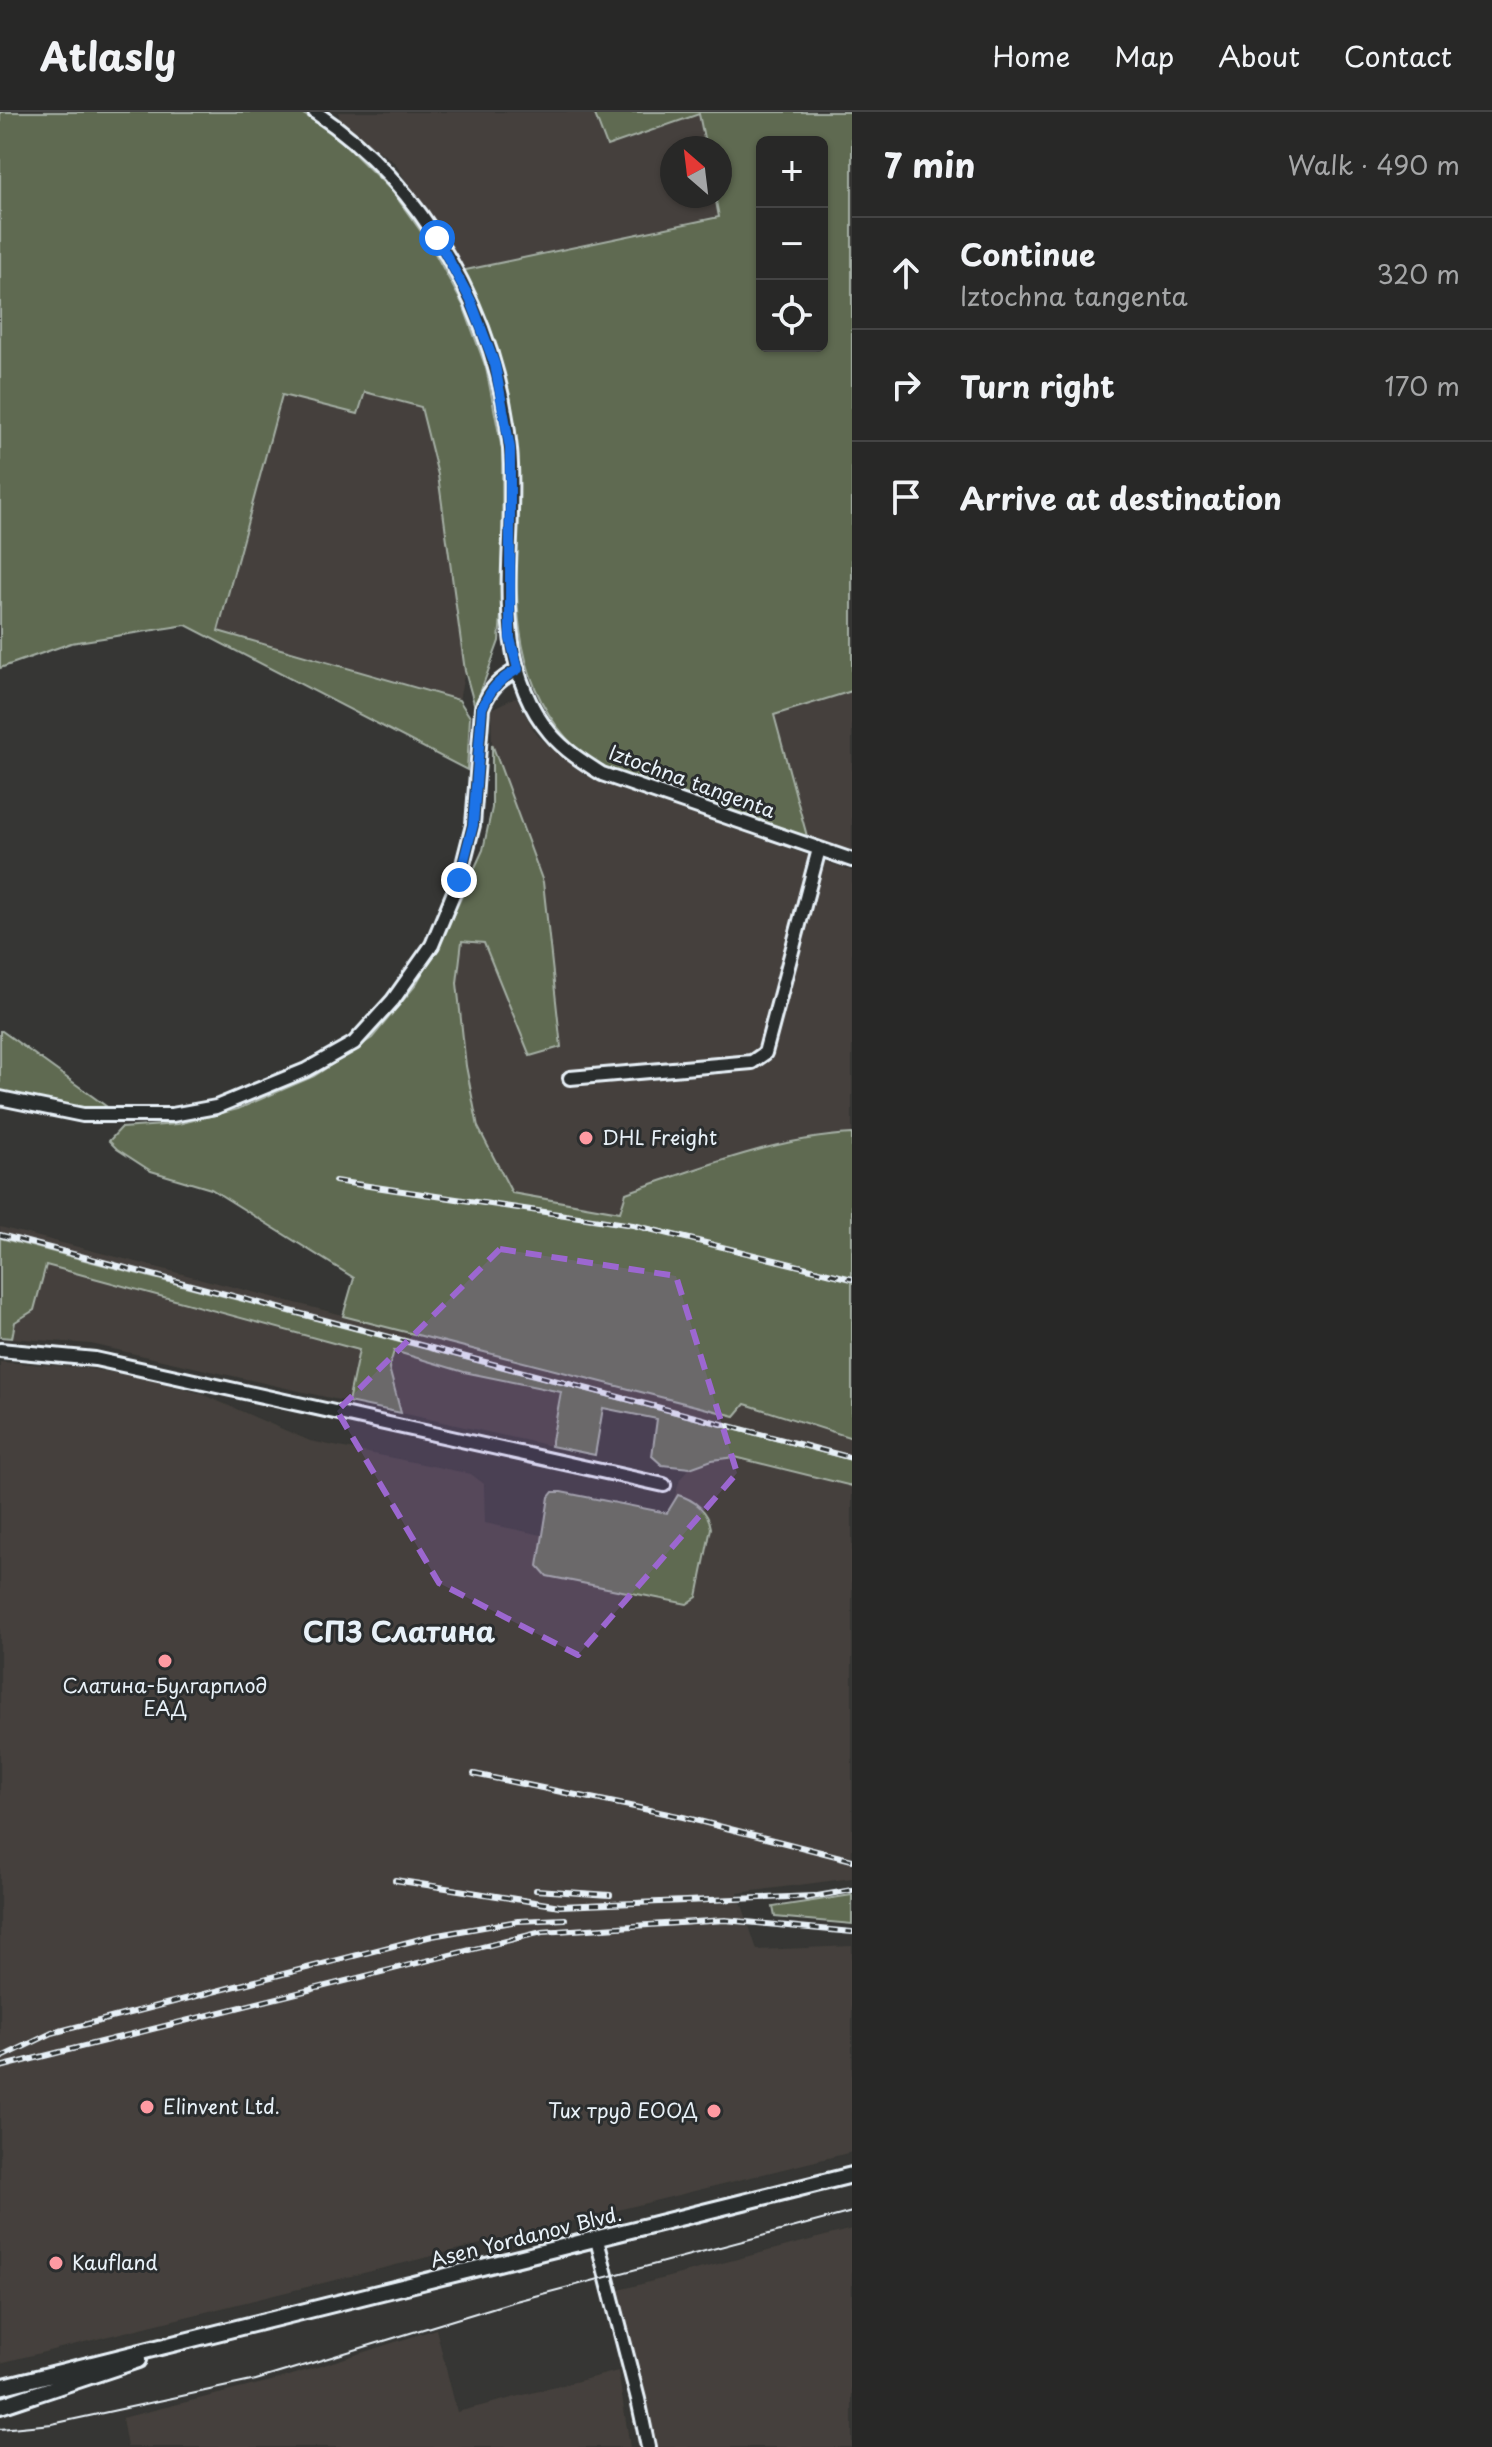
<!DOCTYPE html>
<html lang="en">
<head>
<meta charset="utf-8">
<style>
  body { margin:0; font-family:"Playpen Sans",sans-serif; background:#30302f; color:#f1f3f6 }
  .controls { position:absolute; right:24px; top:24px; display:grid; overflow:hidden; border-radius:12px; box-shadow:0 2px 6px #0004 }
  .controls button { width:72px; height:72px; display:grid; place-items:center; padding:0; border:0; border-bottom:2px solid #444; background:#282827; color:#f1f3f6; font:40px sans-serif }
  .compass { position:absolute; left:660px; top:24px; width:72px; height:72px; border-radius:50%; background:#282827; box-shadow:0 2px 6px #0004; rotate:332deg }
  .stop { position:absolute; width:24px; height:24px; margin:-18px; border:6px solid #1a73e8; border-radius:50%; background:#fff }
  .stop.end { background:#1a73e8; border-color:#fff; box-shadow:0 2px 8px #0008 }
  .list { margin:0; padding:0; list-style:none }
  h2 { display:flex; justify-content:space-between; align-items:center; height:104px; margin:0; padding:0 32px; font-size:34px }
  h2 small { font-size:26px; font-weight:400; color:#a5a6a7 }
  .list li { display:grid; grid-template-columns:52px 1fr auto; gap:24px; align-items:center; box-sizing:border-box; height:112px; padding:0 32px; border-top:2px solid #444 }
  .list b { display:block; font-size:30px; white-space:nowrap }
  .list p { margin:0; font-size:26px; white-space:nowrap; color:#a5a6a7 }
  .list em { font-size:26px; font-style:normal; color:#a5a6a7 }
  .icon { flex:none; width:44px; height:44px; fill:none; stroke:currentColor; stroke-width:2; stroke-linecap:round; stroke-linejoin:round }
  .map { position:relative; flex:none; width:852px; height:2335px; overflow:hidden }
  header { display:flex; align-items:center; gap:48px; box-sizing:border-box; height:112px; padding:0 40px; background:#282827; border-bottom:2px solid #444 }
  header strong { font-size:38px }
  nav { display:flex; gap:44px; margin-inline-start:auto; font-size:28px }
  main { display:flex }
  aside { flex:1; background:#282827 }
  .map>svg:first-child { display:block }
  .built { fill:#45413c; fill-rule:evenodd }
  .green { fill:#5f6a51; stroke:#a4aea4; stroke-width:2; fill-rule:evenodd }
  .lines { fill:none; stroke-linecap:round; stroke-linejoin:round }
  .minor-casing { stroke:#e8f1f8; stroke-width:18 }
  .major-casing { stroke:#e8f1f8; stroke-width:20 }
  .minor { stroke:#2a2d2e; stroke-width:12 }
  .major { stroke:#2a2d2e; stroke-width:14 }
  .tram { stroke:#e8f1f8; stroke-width:2 }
  .rail-casing { stroke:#e8f1f8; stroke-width:6 }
  .rail { stroke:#2a2d2e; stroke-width:3; stroke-dasharray:9; stroke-linecap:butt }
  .route { stroke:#1a73e8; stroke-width:10 }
  .marked { fill:#9c67d0; fill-opacity:0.2; stroke:#9c67d0; stroke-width:6; stroke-dasharray:16 10; stroke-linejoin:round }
  .poi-dot { fill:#ff9aa2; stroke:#2a2d2e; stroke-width:3 }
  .labels { text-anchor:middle; stroke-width:6; stroke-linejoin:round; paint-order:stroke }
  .street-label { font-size:20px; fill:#e8f1f8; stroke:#2a2d2e }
  .poi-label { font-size:20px; fill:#e8f1f8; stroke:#2a2d2e; text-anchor:start }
  .district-label { font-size:28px; font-weight:bold; fill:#e8f1f8; stroke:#2a2d2e }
</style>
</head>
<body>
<header>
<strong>Atlasly</strong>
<nav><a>Home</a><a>Map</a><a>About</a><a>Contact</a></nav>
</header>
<main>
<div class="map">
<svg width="852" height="2335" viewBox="0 0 852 2335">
  <rect width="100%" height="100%" fill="#363634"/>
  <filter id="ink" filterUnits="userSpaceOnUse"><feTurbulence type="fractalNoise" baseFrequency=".0125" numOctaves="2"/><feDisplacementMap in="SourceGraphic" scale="16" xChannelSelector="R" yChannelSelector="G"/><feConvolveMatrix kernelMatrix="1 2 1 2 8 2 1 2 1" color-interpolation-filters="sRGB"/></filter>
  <g filter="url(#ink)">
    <!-- built -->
    <path class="built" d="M338,0H777L720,105L461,159L395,51L341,10ZM672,36H720V84H672Z
      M364,280L422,295L438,363L465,559L459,588L218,519L282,283L357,302Z
      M852,579V743L808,728L774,603Z
      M516,585L537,624L587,664L852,759V1022L819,1024L620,1100L512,1081L478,1015L466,954L457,871L461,829L483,830L530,944L543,770L492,632L491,597Z
      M0,1115L735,1304L744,1292L852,1326V1348L0,1126Z
      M45,1153L360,1238L348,1290L91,1232L12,1226L15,1210L34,1197Z
      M394,1239L464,1260L561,1280L551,1334L401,1301L389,1256Z
      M0,1250L77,1255L136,1264L199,1281L310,1329L471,1362L484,1372L485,1411L542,1423L549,1385L553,1380H561L667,1401L671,1398L680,1367L690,1356L712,1348L735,1345L852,1374V1766L738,1781L757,1838L852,1834V2040L0,2251Z
      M852,2117V2335H648L611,2180Z
      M436,2217L457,2300L618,2259L630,2335H127L122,2306L283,2266Z"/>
    <!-- green -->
    <path class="green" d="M0,0H300L333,21L392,79L430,132L463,193L486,256L502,337L503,477L499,529L475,595L465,559L438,363L421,295L365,280L358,302L282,283L218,519L459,588L470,605L467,658L186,513L71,531L0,556Z
      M594,0H852V579L774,603L808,728L606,656C595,649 584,644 575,635C494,556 523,441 516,339C512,277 489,213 461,159L719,105L715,84H720V36H706L699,2L607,34ZM762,30H822V234H762Z
      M492,632L543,770L561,935L530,944L484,831L462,829L457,871L466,954L478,1015L512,1081L620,1100L626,1081C699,1056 775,1026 852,1022V1326L745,1292L735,1304L343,1204L354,1166L211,1077L151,1059L117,1037L109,1029L121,1016L178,1012L238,997L314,964L372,926L415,874L444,823L483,738L492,696Z
      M0,919H2L110,997L55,993L0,981Z
      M0,1126L852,1348V1374L735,1345L712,1348L690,1356L662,1353L652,1344L657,1307L603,1296L595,1343L551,1334L561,1280L464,1260L394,1239L389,1256L401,1301L348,1290L359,1238L46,1153L34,1198L15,1210L12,1226L0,1225Z
      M553,1380H561L667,1401L678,1383C693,1387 709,1399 711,1416L697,1485L687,1492L547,1464L538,1454L549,1385Z
      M852,1783V1812L775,1805L773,1795Z"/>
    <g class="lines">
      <defs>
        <path id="minor" d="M315,0C425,73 498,206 510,337C519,429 484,543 550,621C564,638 583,650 602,662L852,748
          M570,966L752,950L765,941L819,737
          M0,986L83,1003H172L216,995L306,958L354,931L393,888L432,833L459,768L473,713L482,596C490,576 499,568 518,557
          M0,1238L95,1247L664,1373
          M597,2128L638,2287L648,2335"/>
        <path id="major" d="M0,2275L852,2063
          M0,2294L138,2248"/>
      </defs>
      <!-- minor casing -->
      <use href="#minor" class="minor-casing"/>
      <!-- major casing -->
      <use href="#major" class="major-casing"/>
      <!-- minor -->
      <use href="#minor" class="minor"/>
      <!-- major -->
      <use href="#major" class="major"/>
      <!-- tram -->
      <path class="tram" d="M0,2317L52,2312L256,2268L512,2190L852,2100"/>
      <defs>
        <path id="rail" d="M335,1069L633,1113L852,1167
          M0,1123L852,1346
          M474,1662L683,1705L852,1748
          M395,1768L560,1794L814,1784
          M536,1778L610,1783
          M806,1786L852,1778
          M0,1946L52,1921L432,1824L518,1809L565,1807
          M0,1955L542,1820L725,1808L852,1820"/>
      </defs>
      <!-- rail casing -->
      <use href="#rail" class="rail-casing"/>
      <!-- rail -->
      <use href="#rail" class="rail"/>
    </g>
  </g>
  <g class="lines" filter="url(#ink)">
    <!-- route -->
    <path class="route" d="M437,126L471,189L495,253L510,336V526L518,557C499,568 491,576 482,596L473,713L459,768"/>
  </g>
  <!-- marked area -->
  <path class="marked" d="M500,1137L676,1164L737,1361L578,1543L439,1471L337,1299Z"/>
  <!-- markers -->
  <g class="poi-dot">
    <circle cx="586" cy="1026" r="8"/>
    <circle cx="165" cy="1549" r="8"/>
    <circle cx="147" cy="1995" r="8"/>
    <circle cx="714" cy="1999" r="8"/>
    <circle cx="56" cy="2151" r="8"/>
  </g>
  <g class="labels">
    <!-- street labels -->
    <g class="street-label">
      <text transform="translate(692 670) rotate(20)" y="7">Iztochna tangenta</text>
      <text transform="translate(526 2125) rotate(-14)" y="7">Asen Yordanov Blvd.</text>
    </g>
    <!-- poi labels -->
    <g class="poi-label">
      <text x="602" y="1033">DHL Freight</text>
      <text x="165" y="1581" text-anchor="middle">Слатина-Булгарплод<tspan x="165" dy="23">ЕАД</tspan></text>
      <text x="163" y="2002">Elinvent Ltd.</text>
      <text x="698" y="2006" text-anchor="end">Тих труд ЕООД</text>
      <text x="72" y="2158">Kaufland</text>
    </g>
    <!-- district labels -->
    <g class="district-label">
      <text x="399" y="1530">СПЗ Слатина</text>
    </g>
  </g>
</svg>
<div class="controls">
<button>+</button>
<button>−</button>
<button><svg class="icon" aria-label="locate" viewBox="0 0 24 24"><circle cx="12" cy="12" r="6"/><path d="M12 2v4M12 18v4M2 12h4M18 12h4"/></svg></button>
</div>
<svg class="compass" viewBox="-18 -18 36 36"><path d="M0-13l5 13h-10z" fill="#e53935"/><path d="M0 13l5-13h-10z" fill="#a5a6a7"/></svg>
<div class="stop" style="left:437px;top:126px"></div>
<div class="stop end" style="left:459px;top:768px"></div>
</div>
<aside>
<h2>7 min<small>Walk · 490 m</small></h2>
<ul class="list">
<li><svg class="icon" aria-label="ahead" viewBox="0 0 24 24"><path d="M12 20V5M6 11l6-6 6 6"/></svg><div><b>Continue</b><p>Iztochna tangenta</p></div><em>320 m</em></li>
<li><svg class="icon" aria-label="right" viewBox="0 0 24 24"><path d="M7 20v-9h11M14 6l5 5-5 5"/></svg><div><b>Turn right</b></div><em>170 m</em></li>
<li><svg class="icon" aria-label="arrive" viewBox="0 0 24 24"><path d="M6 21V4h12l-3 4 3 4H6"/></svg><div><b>Arrive at destination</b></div></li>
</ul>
</aside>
</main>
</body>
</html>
